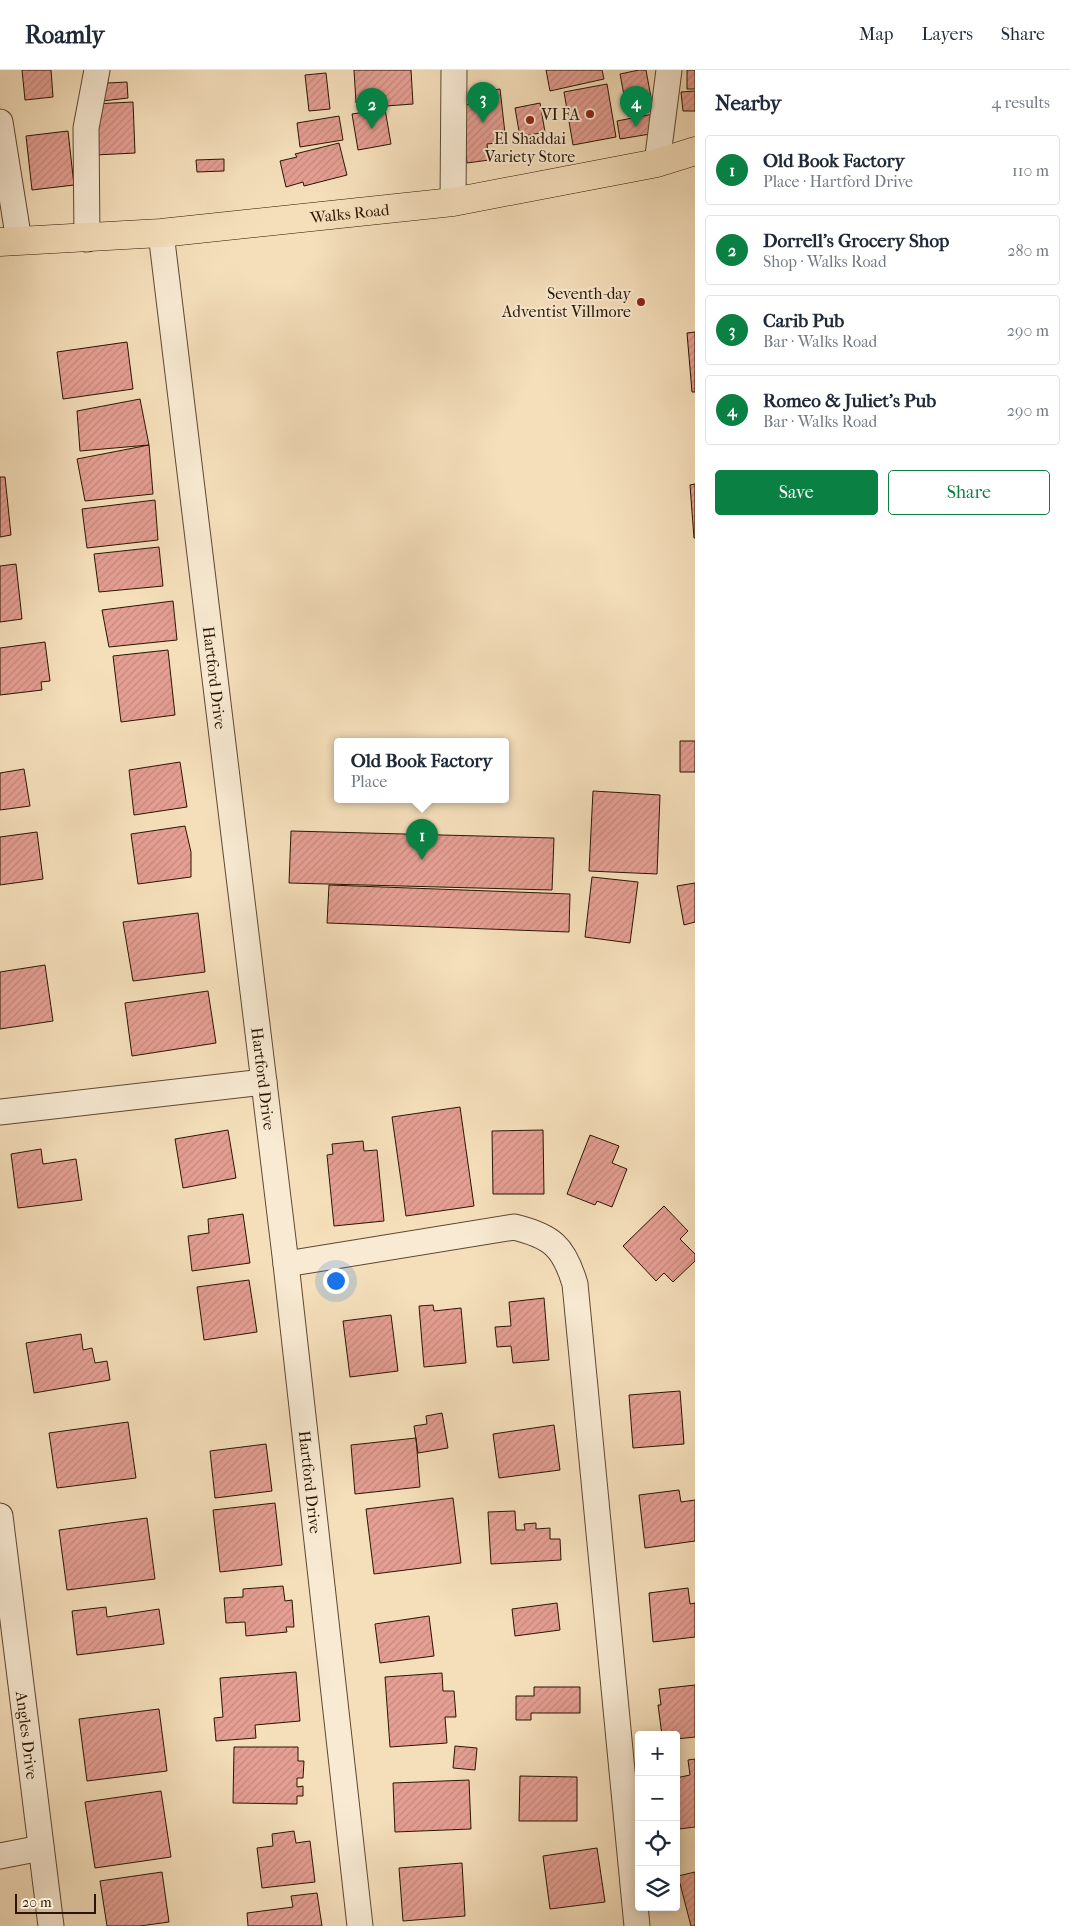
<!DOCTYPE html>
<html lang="en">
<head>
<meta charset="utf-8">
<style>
  body { margin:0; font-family:"IM FELL French Canon",serif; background:#f2f2f3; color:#1f2937 }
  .controls { position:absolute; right:15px; bottom:15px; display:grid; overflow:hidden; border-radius:5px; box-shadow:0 2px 12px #0003 }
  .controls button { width:45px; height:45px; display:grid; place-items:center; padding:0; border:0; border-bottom:1px solid #e0e1e3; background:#fff; color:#1f2937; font:25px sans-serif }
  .scale { position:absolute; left:15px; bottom:12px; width:81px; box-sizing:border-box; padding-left:5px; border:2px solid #2a1500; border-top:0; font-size:14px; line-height:18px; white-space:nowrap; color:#2a1500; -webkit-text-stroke:4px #f8ead3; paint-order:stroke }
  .you { position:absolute; left:335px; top:1210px; width:18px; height:18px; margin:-12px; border:4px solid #fff; border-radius:50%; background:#1a73e8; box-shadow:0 0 0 8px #1a73e833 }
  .badge { display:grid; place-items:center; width:32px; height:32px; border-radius:50%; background:#0b8043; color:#fff; font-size:16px; font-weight:700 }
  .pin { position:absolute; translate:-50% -41px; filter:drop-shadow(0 1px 2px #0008) }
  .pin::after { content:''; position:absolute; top:26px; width:18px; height:15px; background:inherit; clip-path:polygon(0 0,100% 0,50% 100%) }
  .popup { position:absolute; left:334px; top:668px; width:175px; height:65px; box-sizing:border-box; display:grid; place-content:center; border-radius:5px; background:#fff; filter:drop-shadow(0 1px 4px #0005); font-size:16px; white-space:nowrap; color:#747a83 }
  .popup b { font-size:19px; color:#1f2937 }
  .popup::after { content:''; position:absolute; left:50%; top:100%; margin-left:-10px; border:10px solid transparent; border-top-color:#fff }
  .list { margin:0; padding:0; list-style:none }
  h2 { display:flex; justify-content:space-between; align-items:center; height:65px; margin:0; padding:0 20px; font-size:21px }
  h2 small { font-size:16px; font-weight:400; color:#747a83 }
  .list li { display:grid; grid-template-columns:32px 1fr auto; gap:15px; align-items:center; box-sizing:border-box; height:70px; margin:0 10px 10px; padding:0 10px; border:1px solid #e0e1e3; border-radius:5px }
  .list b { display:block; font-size:19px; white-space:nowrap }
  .list p { margin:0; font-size:16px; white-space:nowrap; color:#747a83 }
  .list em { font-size:16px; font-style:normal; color:#747a83 }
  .actions { display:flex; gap:10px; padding:15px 20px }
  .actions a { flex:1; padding:11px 0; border:1px solid #0b8043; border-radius:5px; text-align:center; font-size:18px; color:#0b8043 }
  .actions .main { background:#0b8043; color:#fff }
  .icon { flex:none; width:28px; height:28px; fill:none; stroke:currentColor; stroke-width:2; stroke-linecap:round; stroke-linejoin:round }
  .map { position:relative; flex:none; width:695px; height:1856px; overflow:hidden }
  header { display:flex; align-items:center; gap:30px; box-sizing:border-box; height:70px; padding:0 25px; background:#fff; border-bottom:1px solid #e0e1e3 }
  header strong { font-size:24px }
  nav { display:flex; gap:28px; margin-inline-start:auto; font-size:18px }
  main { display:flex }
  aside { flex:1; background:#fff }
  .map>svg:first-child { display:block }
  .building { fill:url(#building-hatch); stroke:#2a1500 }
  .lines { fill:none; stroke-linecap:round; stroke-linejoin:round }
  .minor-casing { stroke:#5d482f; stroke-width:27 }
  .primary-casing { stroke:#2a1500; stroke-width:29 }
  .minor { stroke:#f8ead3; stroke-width:25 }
  .primary { stroke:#f5dfbb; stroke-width:28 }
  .poi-dot { fill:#8f2418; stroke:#f8ead3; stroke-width:2 }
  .labels { text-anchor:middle; stroke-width:4; stroke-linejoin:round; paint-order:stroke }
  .poi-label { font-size:16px; fill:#2a1500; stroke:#f8ead3; text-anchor:end }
  .street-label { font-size:16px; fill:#2a1500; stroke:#f8ead3 }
</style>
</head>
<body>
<header>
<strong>Roamly</strong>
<nav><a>Map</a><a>Layers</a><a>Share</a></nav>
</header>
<main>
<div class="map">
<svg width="695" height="1856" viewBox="0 0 695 1856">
  <defs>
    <pattern id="building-hatch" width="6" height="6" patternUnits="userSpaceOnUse" patternTransform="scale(1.25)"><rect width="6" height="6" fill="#e59f93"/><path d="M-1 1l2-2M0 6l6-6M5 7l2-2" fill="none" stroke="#c5887d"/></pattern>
  </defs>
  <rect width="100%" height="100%" fill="#f5dfbb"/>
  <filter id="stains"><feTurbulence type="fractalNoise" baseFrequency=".004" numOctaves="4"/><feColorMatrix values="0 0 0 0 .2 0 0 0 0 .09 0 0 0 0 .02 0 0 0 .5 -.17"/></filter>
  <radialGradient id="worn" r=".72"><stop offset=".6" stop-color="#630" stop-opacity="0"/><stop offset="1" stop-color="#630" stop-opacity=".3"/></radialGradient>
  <!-- building -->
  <path class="building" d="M22,0H51L53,27L25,30Z
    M354,0H411L413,34L386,36L385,25H380V31L356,33Z
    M546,0H602L604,9L550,21Z
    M639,0H646L652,33L647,34L649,42L628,46L620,4Z
    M687,0H695V19H687Z
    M326,3L330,39L309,41L305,5Z
    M107,6L108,13L127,12L128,28L94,32Z
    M607,14L616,67L573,75L564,22Z
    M500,19L506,72L487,74L489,90L467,93L460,35L480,33L479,22Z
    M695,21V41H683L681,22Z
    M133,32L135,83L95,85L93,34Z
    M540,33L545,62L520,67L515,38Z
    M385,39L391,74L358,80L352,44Z
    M653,44L656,63L620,69L617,51Z
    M339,46L343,70L300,77L297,53Z
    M68,61L74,115L32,120L26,66Z
    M339,73L347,105L304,116L303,112L286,117L280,91L297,87L295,84Z
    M224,89V101L197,102L196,90Z
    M695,262V322H692L687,263Z
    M127,272L133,319L63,329L57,282Z
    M140,329L149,375L80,381L77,341Z
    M149,375L153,424L85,431L77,389Z
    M0,407H5L11,465L0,467Z
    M695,414V468H694L690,415Z
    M155,430L158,470L87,478L82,439Z
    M159,477L163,516L99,522L94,484Z
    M16,494L22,549L0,552V496Z
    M173,531L177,570L109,577L102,540Z
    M45,572L50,611L41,612L42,620L0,625V578Z
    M168,580L175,645L121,652L113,586Z
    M680,671H695V702H680Z
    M180,692L187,737L134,745L129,700Z
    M24,699L30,736L0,740V703Z
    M593,721L660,725L657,804L589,801Z
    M185,756L191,782V807L138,814L131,764Z
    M291,761L554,768L552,820L289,813Z
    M37,762L43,809L0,815V767Z
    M592,807L638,812L630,873L585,867Z
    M695,813V852L684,855L677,816Z
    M329,815L570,824L569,862L327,853Z
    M198,843L205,902L133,911L123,852Z
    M45,895L53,951L0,959V902Z
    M208,921L216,973L132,986L125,933Z
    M460,1037L474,1136L406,1146L392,1047Z
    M228,1060L236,1108L183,1118L175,1069Z
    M543,1060L544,1124H493L492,1061Z
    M590,1065L619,1076L612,1093L627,1099L612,1137L597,1131L595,1135L567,1124Z
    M363,1071L364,1081L377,1080L384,1151L334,1156L327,1085L333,1084L332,1074Z
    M41,1079L43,1094L76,1089L82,1130L18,1138L11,1084Z
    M664,1136L688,1161L680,1169L695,1184V1191L673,1212L664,1203L656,1211L623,1176Z
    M243,1144L250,1193L192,1201L188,1166L209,1163L208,1149Z
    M249,1210L257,1262L204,1270L197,1217Z
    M544,1228L549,1290L513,1293L511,1276L497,1277L495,1257L511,1256L509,1232Z
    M433,1235L434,1241L461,1238L466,1293L424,1297L419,1236Z
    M391,1245L398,1301L350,1307L343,1251Z
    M81,1264L83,1280L92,1278L95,1293L107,1291L110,1310L34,1323L26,1273Z
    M680,1321L684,1374L633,1378L629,1325Z
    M442,1343L448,1378L418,1383L414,1356L427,1354L426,1346Z
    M128,1352L136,1408L57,1418L49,1363Z
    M554,1355L560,1400L499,1408L493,1364Z
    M416,1368L420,1417L355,1424L351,1375Z
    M266,1374L272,1421L215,1428L210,1381Z
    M679,1420L681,1432L695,1430V1471L645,1478L639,1425Z
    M453,1428L461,1493L374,1504L366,1439Z
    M275,1433L282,1495L220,1502L213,1440Z
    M515,1441L516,1460H525L524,1454L536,1453V1459L550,1458V1469H560L561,1490L491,1494L488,1442Z
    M147,1448L155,1509L67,1520L59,1460Z
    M283,1516L285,1531L292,1530L294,1557H286L287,1562L246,1566L245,1552L226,1553L224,1528L243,1527V1519Z
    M688,1518L690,1534L695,1533V1567L653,1572L649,1523Z
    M557,1533L560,1560L515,1566L512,1539Z
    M106,1537L107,1547L159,1539L164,1574L77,1585L72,1541Z
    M429,1546L434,1586L380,1593L375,1554Z
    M296,1602L300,1651L255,1655L256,1668L216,1671L214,1648L223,1647L220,1608Z
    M442,1603L443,1621H454L456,1647H445L447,1673L390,1677L385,1607Z
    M695,1615V1667L676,1669V1665H662L658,1635H661L659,1619Z
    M534,1617H580V1643H531V1650H516V1626H534Z
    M159,1639L167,1701L87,1711L79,1649Z
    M455,1676L477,1678L475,1700L453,1698Z
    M234,1677H298V1691H304L303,1708H297V1717L303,1716V1726H297V1734L233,1733Z
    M695,1689V1757L679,1759L676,1740V1708L690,1705L688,1690Z
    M520,1706L577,1707V1751H519Z
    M469,1710L471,1759L395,1762L393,1713Z
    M161,1721L171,1787L95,1798L85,1732Z
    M294,1761L296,1773L310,1771L315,1812L262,1818L257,1778L273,1776L272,1764Z
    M597,1778L605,1832L550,1839L543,1786Z
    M462,1793L465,1846L403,1851L399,1798Z
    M162,1802L169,1852L140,1856H107L100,1811Z
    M695,1802V1856H691L678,1806Z
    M317,1823L322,1856H248L247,1843L293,1837L291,1826Z"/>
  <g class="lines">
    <defs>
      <g id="minor">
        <path d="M0,52L19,171"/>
        <path d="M657,93L669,0"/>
        <path d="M453,132L454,0"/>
        <path id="s1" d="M161,163L286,1194L360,1856"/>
        <path d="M87,169L86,58L97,0"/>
        <path d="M0,1042L264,1012"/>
        <path d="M286,1194L514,1157C552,1166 564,1177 575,1214L637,1856"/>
        <path id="s2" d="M0,1446L51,1856"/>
        <path d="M0,1786L41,1778"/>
      </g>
      <g id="primary">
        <path id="s3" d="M0,172L161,163L453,132L657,93L695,81"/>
      </g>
    </defs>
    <!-- minor casing -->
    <use href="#minor" class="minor-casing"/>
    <!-- primary casing -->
    <use href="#primary" class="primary-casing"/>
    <!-- minor -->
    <use href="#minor" class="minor"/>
    <!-- primary -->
    <use href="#primary" class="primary"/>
  </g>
  <!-- markers -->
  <g class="poi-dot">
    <circle cx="590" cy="44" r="5"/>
    <circle cx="530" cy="50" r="5"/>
    <circle cx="641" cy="232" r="5"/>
  </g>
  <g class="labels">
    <!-- poi labels -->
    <g class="poi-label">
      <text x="580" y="50">VI FA</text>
      <text x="530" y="74" text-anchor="middle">El Shaddai<tspan x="530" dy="18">Variety Store</tspan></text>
      <text x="631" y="229">Seventh-day<tspan x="631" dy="18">Adventist Villmore</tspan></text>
    </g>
    <!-- street labels -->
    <g class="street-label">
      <text dy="6" stroke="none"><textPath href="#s3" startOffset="351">Walks Road</textPath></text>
      <text dy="6" stroke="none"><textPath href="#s1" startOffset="448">Hartford Drive</textPath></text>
      <text dy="6" stroke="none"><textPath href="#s1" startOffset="852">Hartford Drive</textPath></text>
      <text dy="6" stroke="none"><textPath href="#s1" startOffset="1258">Hartford Drive</textPath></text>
      <text dy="6" stroke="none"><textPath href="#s2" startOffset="221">Angles Drive</textPath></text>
    </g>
  </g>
  <rect width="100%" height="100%" filter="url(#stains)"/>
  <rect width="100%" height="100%" fill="url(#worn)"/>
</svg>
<div class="controls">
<button>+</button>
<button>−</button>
<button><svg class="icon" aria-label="locate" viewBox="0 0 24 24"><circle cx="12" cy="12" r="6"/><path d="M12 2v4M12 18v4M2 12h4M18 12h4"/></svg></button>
<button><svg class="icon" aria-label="layers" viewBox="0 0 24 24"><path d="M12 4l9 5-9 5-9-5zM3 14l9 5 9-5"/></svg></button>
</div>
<div class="scale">20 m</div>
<div class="you"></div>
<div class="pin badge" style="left:422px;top:790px">1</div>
<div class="popup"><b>Old Book Factory</b>Place</div>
<div class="pin badge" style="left:372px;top:59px">2</div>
<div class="pin badge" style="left:483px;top:53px">3</div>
<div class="pin badge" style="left:636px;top:57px">4</div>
</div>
<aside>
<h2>Nearby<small>4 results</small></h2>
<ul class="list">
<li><span class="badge">1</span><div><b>Old Book Factory</b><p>Place · Hartford Drive</p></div><em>110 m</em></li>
<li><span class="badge">2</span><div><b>Dorrell's Grocery Shop</b><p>Shop · Walks Road</p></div><em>280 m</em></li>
<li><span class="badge">3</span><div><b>Carib Pub</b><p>Bar · Walks Road</p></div><em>290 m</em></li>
<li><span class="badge">4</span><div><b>Romeo &amp; Juliet's Pub</b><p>Bar · Walks Road</p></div><em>290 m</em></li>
</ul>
<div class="actions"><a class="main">Save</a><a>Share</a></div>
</aside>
</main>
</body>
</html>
